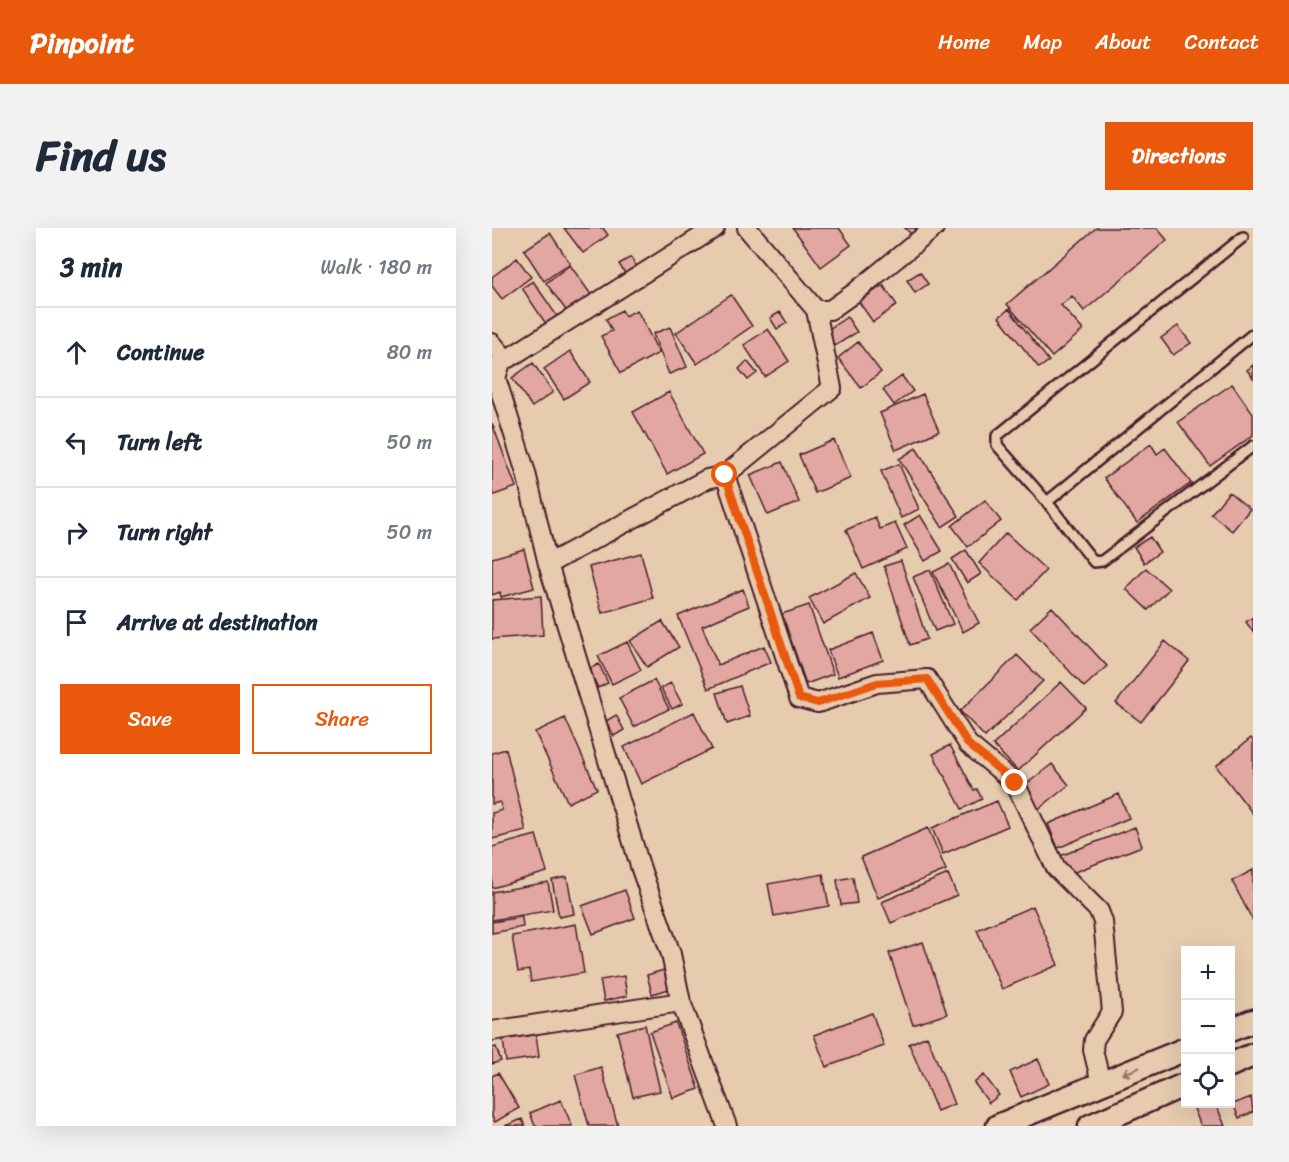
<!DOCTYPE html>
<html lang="en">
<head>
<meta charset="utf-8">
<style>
  body { margin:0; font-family:Sriracha,sans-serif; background:#f2f2f3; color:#1f2937 }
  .controls { position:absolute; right:18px; bottom:18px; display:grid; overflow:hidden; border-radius:0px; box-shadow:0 6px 24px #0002 }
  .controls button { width:54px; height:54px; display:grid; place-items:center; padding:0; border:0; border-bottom:2px solid #e0e1e3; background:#fff; color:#1f2937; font:30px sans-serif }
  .stop { position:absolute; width:18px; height:18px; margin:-14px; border:4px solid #ea580c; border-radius:50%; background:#fff }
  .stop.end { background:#ea580c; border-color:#fff; box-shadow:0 2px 6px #0008 }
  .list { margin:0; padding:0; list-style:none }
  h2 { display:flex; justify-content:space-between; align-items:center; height:78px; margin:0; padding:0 24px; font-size:26px }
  h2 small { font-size:20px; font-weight:400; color:#747a83 }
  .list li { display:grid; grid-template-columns:39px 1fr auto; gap:18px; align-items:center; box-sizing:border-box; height:90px; padding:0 24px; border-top:2px solid #e0e1e3 }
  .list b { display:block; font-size:22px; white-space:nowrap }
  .list em { font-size:20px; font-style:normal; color:#747a83 }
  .actions { display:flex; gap:12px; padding:18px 24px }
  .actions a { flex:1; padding:14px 0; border:2px solid #ea580c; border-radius:0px; text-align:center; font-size:21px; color:#ea580c }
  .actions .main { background:#ea580c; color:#fff }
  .icon { flex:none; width:33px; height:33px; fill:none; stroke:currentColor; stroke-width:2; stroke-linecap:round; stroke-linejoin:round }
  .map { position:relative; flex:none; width:761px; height:898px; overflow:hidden; border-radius:0px }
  header { display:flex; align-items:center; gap:36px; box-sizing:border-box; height:84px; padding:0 30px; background:#ea580c; color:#fff }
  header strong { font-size:28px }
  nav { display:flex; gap:33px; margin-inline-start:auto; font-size:21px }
  .intro { display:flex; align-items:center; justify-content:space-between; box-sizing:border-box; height:144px; padding:0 36px }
  h1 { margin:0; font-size:42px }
  .button { padding:15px 27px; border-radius:0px; background:#ea580c; color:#fff; font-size:21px; font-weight:700 }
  main { display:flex; gap:36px; padding:0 36px }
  aside { flex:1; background:#fff; border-radius:0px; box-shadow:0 6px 24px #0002 }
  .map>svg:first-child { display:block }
  .building { fill:#e1a7a0; stroke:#4a1f2b; stroke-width:1.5 }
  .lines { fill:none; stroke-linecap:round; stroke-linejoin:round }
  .service-casing { stroke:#4a1f2b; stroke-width:14 }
  .minor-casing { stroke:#4a1f2b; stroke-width:22 }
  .tertiary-casing { stroke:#4a1f2b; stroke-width:27 }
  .service { stroke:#e6cbae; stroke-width:9 }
  .minor { stroke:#e6cbae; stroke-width:18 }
  .tertiary { stroke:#e6cbae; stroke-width:22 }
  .oneway { stroke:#98756c }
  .route { stroke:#ea580c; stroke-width:8 }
</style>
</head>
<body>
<header>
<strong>Pinpoint</strong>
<nav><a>Home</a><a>Map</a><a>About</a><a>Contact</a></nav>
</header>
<div class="intro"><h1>Find us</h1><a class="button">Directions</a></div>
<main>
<aside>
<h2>3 min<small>Walk · 180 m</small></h2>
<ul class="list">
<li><svg class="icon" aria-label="ahead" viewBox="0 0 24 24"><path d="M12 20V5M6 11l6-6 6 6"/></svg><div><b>Continue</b></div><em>80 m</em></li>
<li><svg class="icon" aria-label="left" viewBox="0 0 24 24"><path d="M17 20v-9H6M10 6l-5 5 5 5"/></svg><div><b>Turn left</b></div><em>50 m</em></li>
<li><svg class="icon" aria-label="right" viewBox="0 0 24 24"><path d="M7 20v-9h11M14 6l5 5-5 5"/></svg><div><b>Turn right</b></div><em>50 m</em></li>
<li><svg class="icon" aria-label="arrive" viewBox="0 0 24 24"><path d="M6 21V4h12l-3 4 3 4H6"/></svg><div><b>Arrive at destination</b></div></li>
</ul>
<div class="actions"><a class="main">Save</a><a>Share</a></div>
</aside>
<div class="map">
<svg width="761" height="898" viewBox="0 0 761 898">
  <rect width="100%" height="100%" fill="#e6cbae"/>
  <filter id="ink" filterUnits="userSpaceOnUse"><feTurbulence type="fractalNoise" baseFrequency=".0167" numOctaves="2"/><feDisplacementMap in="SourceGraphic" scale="12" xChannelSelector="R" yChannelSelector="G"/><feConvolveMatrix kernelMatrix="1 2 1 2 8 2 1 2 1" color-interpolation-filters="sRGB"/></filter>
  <g filter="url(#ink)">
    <!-- building -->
    <path class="building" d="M72,0H111L116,7L91,25Z
      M301,0H347L359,17L329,39Z
      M413,0H426L419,6Z
      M604,0H665L675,12L592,83L580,68L569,77L591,102L560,129L515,76Z
      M58,5L78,35L52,53L32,22Z
      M139,29L147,43L136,50L127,36Z
      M25,30L39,49L10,71L0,58V49Z
      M78,37L100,68L76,85L54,55Z
      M428,44L436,56L423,65L415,52Z
      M41,53L65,88L54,96L30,60Z
      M391,57L405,77L381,94L367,74Z
      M239,67L260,98L205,136L184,105Z
      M517,81L557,133L547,140L507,89Z
      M130,82L133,88L145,82L167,125L129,145L109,108L120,103L114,91Z
      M288,84L295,95L285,101L278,90Z
      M355,89L365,104L343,118L334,103Z
      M686,98L699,115L681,127L669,110Z
      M178,99L195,139L177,146L161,106Z
      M276,101L297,133L273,149L252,117Z
      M366,114L389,144L369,160L346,130Z
      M78,123L98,154L72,171L52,141Z
      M255,133L265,145L256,152L247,141Z
      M41,135L61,164L40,179L20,150Z
      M761,137V150L755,142Z
      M410,148L421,163L402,177L391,162Z
      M740,156L761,186V207L718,238L686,194Z
      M177,164L211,226L175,246L141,184Z
      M431,166L447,203L404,222L388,185Z
      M0,195L24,259L2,267L0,263Z
      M342,212L359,250L323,265L307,227Z
      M659,216L665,226L673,220L699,255L645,295L612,250Z
      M424,220L467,288L450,299L407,231Z
      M290,234L307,274L276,287L258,247Z
      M407,236L427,281L409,290L389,243Z
      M737,264L758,281L740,303L719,286Z
      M493,272L509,293L476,319L460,298Z
      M428,287L450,323L433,333L412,297Z
      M383,289L388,301L403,295L415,321L371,341L354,302Z
      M514,305L554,342L526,372L487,335Z
      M658,309L668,324L652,335L642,319Z
      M32,321L42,360L9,369L8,364L0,367V330Z
      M474,322L489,346L475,355L460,331Z
      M149,325L161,370L110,385L97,339Z
      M409,333L435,411L418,417L392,338Z
      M457,336L487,395L471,404L441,344Z
      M654,340L677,361L656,382L634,361Z
      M438,342L461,396L443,403L421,349Z
      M364,345L378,370L331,396L317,370Z
      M251,361L257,378L210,398L226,437L272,418L279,434L216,461L186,388Z
      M49,368L51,407L0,411V372Z
      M317,377L341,446L314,456L290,386Z
      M560,379L615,438L592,459L538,400Z
      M761,389V404L754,394Z
      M170,393L187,419L155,439L138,413Z
      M381,405L391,432L346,449L336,422Z
      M673,413L697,433L649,494L624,475Z
      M135,414L149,442L120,456L106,428Z
      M525,427L551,453L493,509L468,483Z
      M107,436L116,455L106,460L97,441Z
      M162,452L177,481L142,499L127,470Z
      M569,454L594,480L526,543L501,517Z
      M179,455L190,476L180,481L169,460Z
      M248,458L258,488L235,496L225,465Z
      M202,484L220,521L149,556L132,519Z
      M124,487L132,502L122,508L114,493Z
      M73,490L105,561L76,575L43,504Z
      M759,510L761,512V586L724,538Z
      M458,517L482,562L485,561L490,571L470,581L441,526Z
      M14,521L34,603L0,611V585L10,582L8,574L0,576V525Z
      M560,536L577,557L544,583L527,562Z
      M627,566L637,590L566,620L556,596Z
      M505,573L516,598L451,626L440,600Z
      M643,599L650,618L575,647L568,628Z
      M436,600L454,642L386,670L369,629Z
      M44,607L55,644L0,660V619Z
      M761,642V693L740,653Z
      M331,646L337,678L282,688L276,656Z
      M456,646L465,667L399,695L390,674Z
      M75,649L82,686L67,689L60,652Z
      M361,649L365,675L349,677L345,652Z
      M56,654L61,682L0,692V664Z
      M133,662L143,690L101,706L90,678Z
      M541,678L566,737L510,761L485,702Z
      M30,689L31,699L0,705V694Z
      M84,696L92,745L39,754L37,742L26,744L20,708Z
      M431,714L455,786L421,797L397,725Z
      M172,742L177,761L160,766L155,747Z
      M132,748L135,768L112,773L108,752Z
      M380,785L392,818L334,839L322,807Z
      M184,795L207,861L181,870L158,804Z
      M153,797L168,863L141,869L125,804Z
      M44,806L47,829L14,834L11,812Z
      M435,808L462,876L445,883L417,816Z
      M4,819L9,833L0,836V820Z
      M546,831L557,856L529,869L518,844Z
      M109,839L126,898H97L83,847Z
      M6,845L27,880L3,894L0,889V848Z
      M492,847L507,867L497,875L482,855Z
      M759,869L761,884L747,890L741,876Z
      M69,872L80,898H43L38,885Z
      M716,876H724L733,898H709L702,881Z
      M30,891L33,898H13Z"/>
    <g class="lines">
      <defs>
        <path id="service" d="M761,106L555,274L602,334L610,333L761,218
          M555,274L505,217V208L751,9"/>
        <path id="minor" d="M255,0L324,82H338L362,65L442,0
          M0,115L11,128L17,130L223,0
          M11,128L4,150L34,245L56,336L149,641L179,726L189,774L235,898
          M233,247L307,470L326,475L385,455L435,451L476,516L523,555L564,640L607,683L611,694L620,784L602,812L601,822L609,855
          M56,336L215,251L233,247L340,160L324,82
          M0,803L189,774"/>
        <path id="tertiary" d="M738,802L761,793
          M738,837L761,827
          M506,898L694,821
          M598,898L694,856"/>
      </defs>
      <!-- service casing -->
      <use href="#service" class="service-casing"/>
      <!-- minor casing -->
      <use href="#minor" class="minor-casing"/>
      <!-- tertiary casing -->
      <use href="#tertiary" class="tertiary-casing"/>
      <!-- service -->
      <use href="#service" class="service"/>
      <!-- minor -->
      <use href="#minor" class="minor"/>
      <!-- tertiary -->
      <use href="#tertiary" class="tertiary"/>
    </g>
    <!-- one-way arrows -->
    <defs><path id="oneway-shaft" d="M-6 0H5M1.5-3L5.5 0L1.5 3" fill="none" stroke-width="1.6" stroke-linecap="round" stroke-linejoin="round" transform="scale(1.5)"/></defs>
    <use class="oneway" href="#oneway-shaft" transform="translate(639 843) rotate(158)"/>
  </g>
  <g class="lines" filter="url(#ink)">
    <!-- route -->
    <path class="route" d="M233,247L307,470L326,475L385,455L435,451L476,516L523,555"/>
  </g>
</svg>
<div class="controls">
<button>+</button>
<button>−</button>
<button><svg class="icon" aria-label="locate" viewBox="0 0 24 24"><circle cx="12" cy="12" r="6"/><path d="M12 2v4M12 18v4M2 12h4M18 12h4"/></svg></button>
</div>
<div class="stop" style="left:233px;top:247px"></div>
<div class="stop end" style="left:523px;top:555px"></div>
</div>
</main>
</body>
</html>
